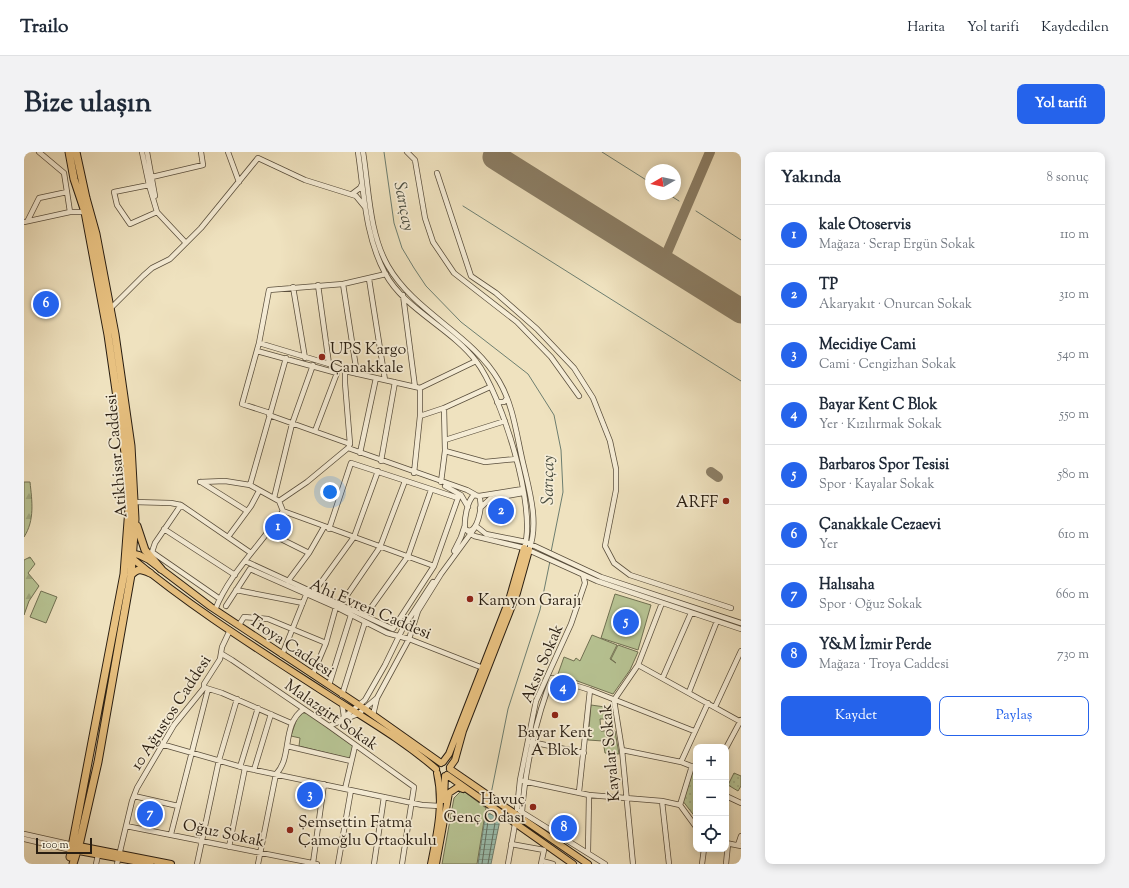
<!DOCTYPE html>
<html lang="tr">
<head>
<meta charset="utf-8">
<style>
  body { margin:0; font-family:"Sorts Mill Goudy",serif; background:#f2f2f3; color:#1f2937 }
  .controls { position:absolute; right:12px; bottom:12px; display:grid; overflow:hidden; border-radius:8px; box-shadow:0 2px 10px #0003 }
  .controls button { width:36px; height:36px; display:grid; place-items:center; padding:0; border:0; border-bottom:1px solid #e0e1e3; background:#fff; color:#1f2937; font:20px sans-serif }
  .compass { position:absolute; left:621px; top:12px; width:36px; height:36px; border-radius:50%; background:#fff; box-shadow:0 2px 10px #0003; rotate:261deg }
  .scale { position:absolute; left:12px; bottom:10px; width:56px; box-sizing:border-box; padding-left:4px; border:2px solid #291e12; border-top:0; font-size:11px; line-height:14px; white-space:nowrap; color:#291e12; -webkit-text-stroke:3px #f5ecd5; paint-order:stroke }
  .you { position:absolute; left:306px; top:340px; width:14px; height:14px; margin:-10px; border:3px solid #fff; border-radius:50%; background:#1a73e8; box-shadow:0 0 0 6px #1a73e833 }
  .badge { display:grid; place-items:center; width:26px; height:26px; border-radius:50%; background:#2563eb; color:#fff; font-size:13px; font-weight:700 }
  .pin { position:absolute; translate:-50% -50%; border:2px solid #fff; box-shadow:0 1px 4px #0006 }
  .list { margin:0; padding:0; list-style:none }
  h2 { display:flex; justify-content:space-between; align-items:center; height:52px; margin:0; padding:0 16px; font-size:17px }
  h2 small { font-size:13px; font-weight:400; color:#747a83 }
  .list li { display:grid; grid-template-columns:26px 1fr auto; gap:12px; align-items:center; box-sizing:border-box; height:60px; padding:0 16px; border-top:1px solid #e0e1e3 }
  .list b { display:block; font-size:15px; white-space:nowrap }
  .list p { margin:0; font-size:13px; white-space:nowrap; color:#747a83 }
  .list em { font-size:13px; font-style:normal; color:#747a83 }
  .actions { display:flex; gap:8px; padding:12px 16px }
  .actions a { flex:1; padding:9px 0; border:1px solid #2563eb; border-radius:8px; text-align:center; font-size:14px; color:#2563eb }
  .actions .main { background:#2563eb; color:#fff }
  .icon { flex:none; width:22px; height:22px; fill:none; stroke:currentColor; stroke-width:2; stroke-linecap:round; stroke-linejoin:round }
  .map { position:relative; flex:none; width:717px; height:712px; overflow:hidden; border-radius:8px }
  header { display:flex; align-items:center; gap:24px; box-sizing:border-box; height:56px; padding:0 20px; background:#fff; border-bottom:1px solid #e0e1e3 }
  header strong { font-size:19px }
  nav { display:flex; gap:22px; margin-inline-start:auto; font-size:14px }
  .intro { display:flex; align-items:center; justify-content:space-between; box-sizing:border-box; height:96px; padding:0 24px }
  h1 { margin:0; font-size:28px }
  .button { padding:10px 18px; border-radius:8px; background:#2563eb; color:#fff; font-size:14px; font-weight:700 }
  main { display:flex; gap:24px; padding:0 24px }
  aside { flex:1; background:#fff; border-radius:8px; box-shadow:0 2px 10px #0003 }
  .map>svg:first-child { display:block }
  .grass { fill:url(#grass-dots); stroke:#707052 }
  .forest { fill:url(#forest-firs); stroke:#707052 }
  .park { fill:#b7c393; stroke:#707052 }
  .water { fill:url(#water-rules); stroke:#6d7e70 }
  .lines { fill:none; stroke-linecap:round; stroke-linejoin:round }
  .shore { stroke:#626e60; stroke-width:1 }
  .stream { stroke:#6d7e70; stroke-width:1 }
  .taxiway { stroke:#8c8068; stroke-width:10 }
  .runway { stroke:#8c8068; stroke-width:25 }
  .minor-casing { stroke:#5a4f3d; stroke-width:6 }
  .major-casing { stroke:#291e12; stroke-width:8 }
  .highway-casing { stroke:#291e12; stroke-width:9 }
  .minor { stroke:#f5ecd5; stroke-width:4.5 }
  .major { stroke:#e8c180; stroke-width:6 }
  .highway { stroke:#e8c180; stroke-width:7 }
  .poi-dot { fill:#8f2418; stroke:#f5ecd5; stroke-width:1.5 }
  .labels { text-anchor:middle; stroke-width:3.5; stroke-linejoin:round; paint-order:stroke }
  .poi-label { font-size:16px; fill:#291e12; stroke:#f5ecd5; text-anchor:start }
  .street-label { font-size:16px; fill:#291e12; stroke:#f5ecd5 }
  .water-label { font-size:17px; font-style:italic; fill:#4b4e41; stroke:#f5ecd5 }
</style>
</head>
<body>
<header>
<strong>Trailo</strong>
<nav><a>Harita</a><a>Yol tarifi</a><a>Kaydedilen</a></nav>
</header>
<div class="intro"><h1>Bize ulaşın</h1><a class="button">Yol tarifi</a></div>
<main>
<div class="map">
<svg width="717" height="712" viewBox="0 0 717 712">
  <defs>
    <pattern id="grass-dots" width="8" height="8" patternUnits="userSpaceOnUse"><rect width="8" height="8" fill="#b7c393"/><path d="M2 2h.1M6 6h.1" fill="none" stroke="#9da77e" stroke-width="1.8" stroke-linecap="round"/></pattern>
    <pattern id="forest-firs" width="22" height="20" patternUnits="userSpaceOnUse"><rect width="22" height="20" fill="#b7c393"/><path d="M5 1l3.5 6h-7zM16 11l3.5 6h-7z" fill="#9da77e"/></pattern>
    <pattern id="water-rules" width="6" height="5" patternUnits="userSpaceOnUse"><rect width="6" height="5" fill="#9abeae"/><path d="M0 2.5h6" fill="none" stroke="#7e9a8c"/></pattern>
  </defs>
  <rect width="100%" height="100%" fill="#efe2bf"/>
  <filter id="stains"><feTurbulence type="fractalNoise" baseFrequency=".005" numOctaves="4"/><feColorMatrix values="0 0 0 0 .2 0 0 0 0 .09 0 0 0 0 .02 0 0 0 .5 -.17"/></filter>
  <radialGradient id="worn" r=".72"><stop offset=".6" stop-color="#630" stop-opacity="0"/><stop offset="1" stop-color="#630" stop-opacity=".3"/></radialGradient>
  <!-- grass -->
  <path class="grass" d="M669,617L672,619V666L658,648Z
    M710,621L717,624V634L714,639L704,633Z"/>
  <!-- forest -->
  <path class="forest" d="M0,330H6C8,349 11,368 0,385Z
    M6,405L11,412L4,421L15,434L5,449L0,463V408Z"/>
  <!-- park -->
  <path class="park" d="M17,439L33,445L22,471L6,465Z
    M591,442L627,453L614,498L577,486Z
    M568,483L593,493L586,507L592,511L587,507L594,493L614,500L606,518L589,542L534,522L540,505L550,509L552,506L556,509Z
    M567,553L588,556L589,567H576L577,579H591L595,602L581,601L579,589L564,588Z
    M278,561H283L329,594L327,607L275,594L276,586L267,584L273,566Z
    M438,638L462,656L453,712H418L430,646Z
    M122,649L135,652L130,675L117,672Z"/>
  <!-- water -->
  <path class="water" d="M462,659L476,668L467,712H454Z"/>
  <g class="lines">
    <!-- shore -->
    <path class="shore" d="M458,712L464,669L466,667L471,671L464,712"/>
    <!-- stream -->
    <path class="stream" d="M360,0L370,71L378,96L390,116L402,134L437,170L504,222L530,263L537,298L539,340L527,400
      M578,0L627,31
      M644,42L655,49
      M439,54L717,229
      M672,59L717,88
      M467,642L484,557L516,458L526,409"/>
    <!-- taxiway -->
    <path class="taxiway" d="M639,110L686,0
      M687,320L694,325"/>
    <!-- runway -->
    <path class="runway" d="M471,5L717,159"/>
    <defs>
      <path id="minor" d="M15,0L40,21L43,40
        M118,0L125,33L133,60L162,91
        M123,0L131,44
        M204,0L215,30
        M334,0C340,40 341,84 361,121C380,157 427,176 452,209C477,241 514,358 500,396
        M339,0C345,37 345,81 364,114C391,161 448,182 475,229C490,254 493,287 500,315C506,341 515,372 505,398
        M383,0L391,8L401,66L409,90L430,121L493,170L527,205L555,244
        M413,21L447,124L472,141L513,177L550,216L569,246L586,289L592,317V338L581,394L590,411L606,423L707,456
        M328,42L336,36L338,32
        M133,60L106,72L93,53L90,40L125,33L128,25L179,13L177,0
        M4,68L15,46L43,40L46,60H61
        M0,70L46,60
        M345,127L361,228
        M319,132L333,222
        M294,133L305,212
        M269,135L281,206
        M379,143L391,235
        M86,157L119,124L128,116L146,107L177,76L234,6L281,28L332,44L341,55
        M235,191L305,212L321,219
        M233,199L313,221L291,279
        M473,250H480L483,246
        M246,261L218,252L235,191L245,138L319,132L362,122
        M245,263L326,292L325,294
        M396,264L420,256L466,235
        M421,288L481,269
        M326,292L321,231V219L396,236
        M324,296L443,338L452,343
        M421,299L461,310L492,307
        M336,301L352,226
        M357,309L371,230
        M390,321L396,264V236L452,209
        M176,330L201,329L226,333L255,349
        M177,330L223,359
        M417,330L421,299L420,256
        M226,333L262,206
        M421,334L437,343L444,355
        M450,343L455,344C459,352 455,372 448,378L445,379L441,377C440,368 443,349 450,343Z
        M455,344L499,337
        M250,346L268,272L289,213
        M110,350L147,351L157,353L227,401
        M157,353L131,391L128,400L196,447
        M456,356L466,347L499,341
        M259,359L410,414
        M452,374L462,382L502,390L577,425L717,471
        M140,377L211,423
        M441,377L450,384L500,396L573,429L717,477
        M245,381L285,401
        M204,385L227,354L235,339
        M430,399L437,385L441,373
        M221,409L369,477L410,414L434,346L327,311L305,377
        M264,429L285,401L300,375
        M212,438L279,451
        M290,440L330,385L354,319
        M317,452L356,395L381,329
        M202,454L226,417L312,455L363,481L385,487L459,516
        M191,458C206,420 237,393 259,359L255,349L283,330L324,296
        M341,464L384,404L407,338
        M215,473L220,465L244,467L302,491
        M198,502L208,508L305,574L390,635L378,712
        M258,503L282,443
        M614,513L717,570
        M289,522L302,491L312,455
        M639,525L667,461
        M305,533L327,463
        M182,536L198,541L267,571
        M665,540L693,469
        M318,543L341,470
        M318,551L320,565
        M691,555L717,499
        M349,563L353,546
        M319,566L341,548L361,513L379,476L409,430
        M305,574L334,562L353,546L385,487L394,459L417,422L450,377
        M507,590L560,601
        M137,592L221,616L398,653L416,654
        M263,594L327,609
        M702,596L717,568
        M598,598L657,610L672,616
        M657,610L684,551
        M216,615L234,556
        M230,618L247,562
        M499,629L565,643L638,649L656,653L672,675
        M321,637L331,594
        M555,640L566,538
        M110,644L154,654
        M702,644L717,651
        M638,649L645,712
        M656,653L668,614
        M493,657L496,628L512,549L547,472L561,431L559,423
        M496,659L581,712
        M498,660C501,618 512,565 528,526L566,538L670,579
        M102,674L293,712
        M0,682L49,693
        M147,682L184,537
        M0,687L47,698
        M702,691L717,694
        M487,692L520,698L517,712
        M714,693L717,684
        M205,695L221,616
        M564,700L565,643
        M518,709L529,712
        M289,711L300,632
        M72,712L74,703
        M93,712L108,649L113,636L150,573L180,536V532L196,507L198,495L206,478
        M173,712L195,608L213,547
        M234,712L252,622C269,605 257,572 280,557
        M314,712L327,638
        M350,712L360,645
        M484,712L491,672
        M609,712L598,598L590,548L614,513L638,451
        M678,712L680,697
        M702,712L704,692"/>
      <path id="major" d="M106,401L115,403L125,408L187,455L335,553L417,611
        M106,406L109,407C169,457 237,499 303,542C340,566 379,588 412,617
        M419,610L425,602L485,448L500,396
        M426,615L431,608L439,579L493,441L505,398
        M426,617L564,712
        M423,623L549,712
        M420,648L421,624
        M50,693L147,712
        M49,698L126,712
        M407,712C413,682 420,652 413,621
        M412,712L425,641L434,635L439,637"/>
      <path id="highway" d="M45,0L50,27L61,60L84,183L103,315L105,356L100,422L46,705
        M113,374L121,398L137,417
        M107,423C114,416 117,417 126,421
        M49,712L56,689L74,610L107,423L111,367L107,294L91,182L72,82L62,46L52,0"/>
    </defs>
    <!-- minor casing -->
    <use href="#minor" class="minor-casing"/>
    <!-- major casing -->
    <use href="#major" class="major-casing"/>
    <!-- highway casing -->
    <use href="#highway" class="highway-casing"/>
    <!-- minor -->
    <use href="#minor" class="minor"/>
    <!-- major -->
    <use href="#major" class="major"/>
    <!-- highway -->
    <use href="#highway" class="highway"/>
  </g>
  <!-- markers -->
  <g class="poi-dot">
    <circle cx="298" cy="205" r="4"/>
    <circle cx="702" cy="349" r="4"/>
    <circle cx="446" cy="447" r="4"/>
    <circle cx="531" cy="563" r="4"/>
    <circle cx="509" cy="655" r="4"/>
    <circle cx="266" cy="678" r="4"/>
  </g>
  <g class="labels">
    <!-- poi labels -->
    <g class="poi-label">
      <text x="306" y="202">UPS Kargo<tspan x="306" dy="18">Çanakkale</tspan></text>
      <text x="694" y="355" text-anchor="end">ARFF</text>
      <text x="454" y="453">Kamyon Garajı</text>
      <text x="531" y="585" text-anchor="middle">Bayar Kent<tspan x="531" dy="18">A Blok</tspan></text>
      <text x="501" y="652" text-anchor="end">Havuç<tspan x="501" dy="18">Genç Odası</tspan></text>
      <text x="274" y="675">Şemsettin Fatma<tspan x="274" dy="18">Çamoğlu Ortaokulu</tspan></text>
    </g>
    <!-- street labels -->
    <g class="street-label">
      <text transform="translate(91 304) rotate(-95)" y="6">Atikhisar Caddesi</text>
      <text transform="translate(347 456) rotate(23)" y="6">Ahi Evren Caddesi</text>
      <text transform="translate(268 493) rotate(34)" y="6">Troya Caddesi</text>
      <text transform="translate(517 511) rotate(-67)" y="6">Aksu Sokak</text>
      <text transform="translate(146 560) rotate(-57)" y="6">10 Ağustos Caddesi</text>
      <text transform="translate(308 562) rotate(35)" y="6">Malazgirt Sokak</text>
      <text transform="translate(585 601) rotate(-95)" y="6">Kayalar Sokak</text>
      <text transform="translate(200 680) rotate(12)" y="6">Oğuz Sokak</text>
    </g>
    <!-- water labels -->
    <g class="water-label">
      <text transform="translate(381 54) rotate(79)" y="6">Sarıçay</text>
      <text transform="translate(523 328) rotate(-89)" y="6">Sarıçay</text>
    </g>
  </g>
  <rect width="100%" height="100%" filter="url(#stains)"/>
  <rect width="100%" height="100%" fill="url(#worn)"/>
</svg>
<div class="controls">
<button>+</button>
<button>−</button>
<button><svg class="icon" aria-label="locate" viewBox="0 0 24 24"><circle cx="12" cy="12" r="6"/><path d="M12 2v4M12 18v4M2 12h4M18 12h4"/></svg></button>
</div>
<svg class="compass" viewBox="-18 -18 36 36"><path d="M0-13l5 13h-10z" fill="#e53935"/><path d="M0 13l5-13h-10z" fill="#747a83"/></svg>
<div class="scale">100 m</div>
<div class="you"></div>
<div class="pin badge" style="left:254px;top:375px">1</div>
<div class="pin badge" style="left:477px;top:359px">2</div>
<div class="pin badge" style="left:286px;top:643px">3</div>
<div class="pin badge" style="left:539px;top:536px">4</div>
<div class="pin badge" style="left:602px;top:470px">5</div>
<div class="pin badge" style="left:22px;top:152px">6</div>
<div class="pin badge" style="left:126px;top:662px">7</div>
<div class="pin badge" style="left:540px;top:676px">8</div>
</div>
<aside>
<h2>Yakında<small>8 sonuç</small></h2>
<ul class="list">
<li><span class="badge">1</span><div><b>kale Otoservis</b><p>Mağaza · Serap Ergün Sokak</p></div><em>110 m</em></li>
<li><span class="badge">2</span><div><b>TP</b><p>Akaryakıt · Onurcan Sokak</p></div><em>310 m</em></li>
<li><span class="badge">3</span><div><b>Mecidiye Cami</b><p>Cami · Cengizhan Sokak</p></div><em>540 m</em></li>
<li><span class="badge">4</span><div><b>Bayar Kent C Blok</b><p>Yer · Kızılırmak Sokak</p></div><em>550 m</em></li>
<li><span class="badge">5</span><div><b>Barbaros Spor Tesisi</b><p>Spor · Kayalar Sokak</p></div><em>580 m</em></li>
<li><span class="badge">6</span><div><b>Çanakkale Cezaevi</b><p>Yer</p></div><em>610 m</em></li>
<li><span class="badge">7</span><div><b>Halısaha</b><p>Spor · Oğuz Sokak</p></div><em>660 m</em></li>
<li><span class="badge">8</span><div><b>Y&amp;M İzmir Perde</b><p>Mağaza · Troya Caddesi</p></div><em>730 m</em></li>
</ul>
<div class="actions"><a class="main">Kaydet</a><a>Paylaş</a></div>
</aside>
</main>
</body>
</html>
